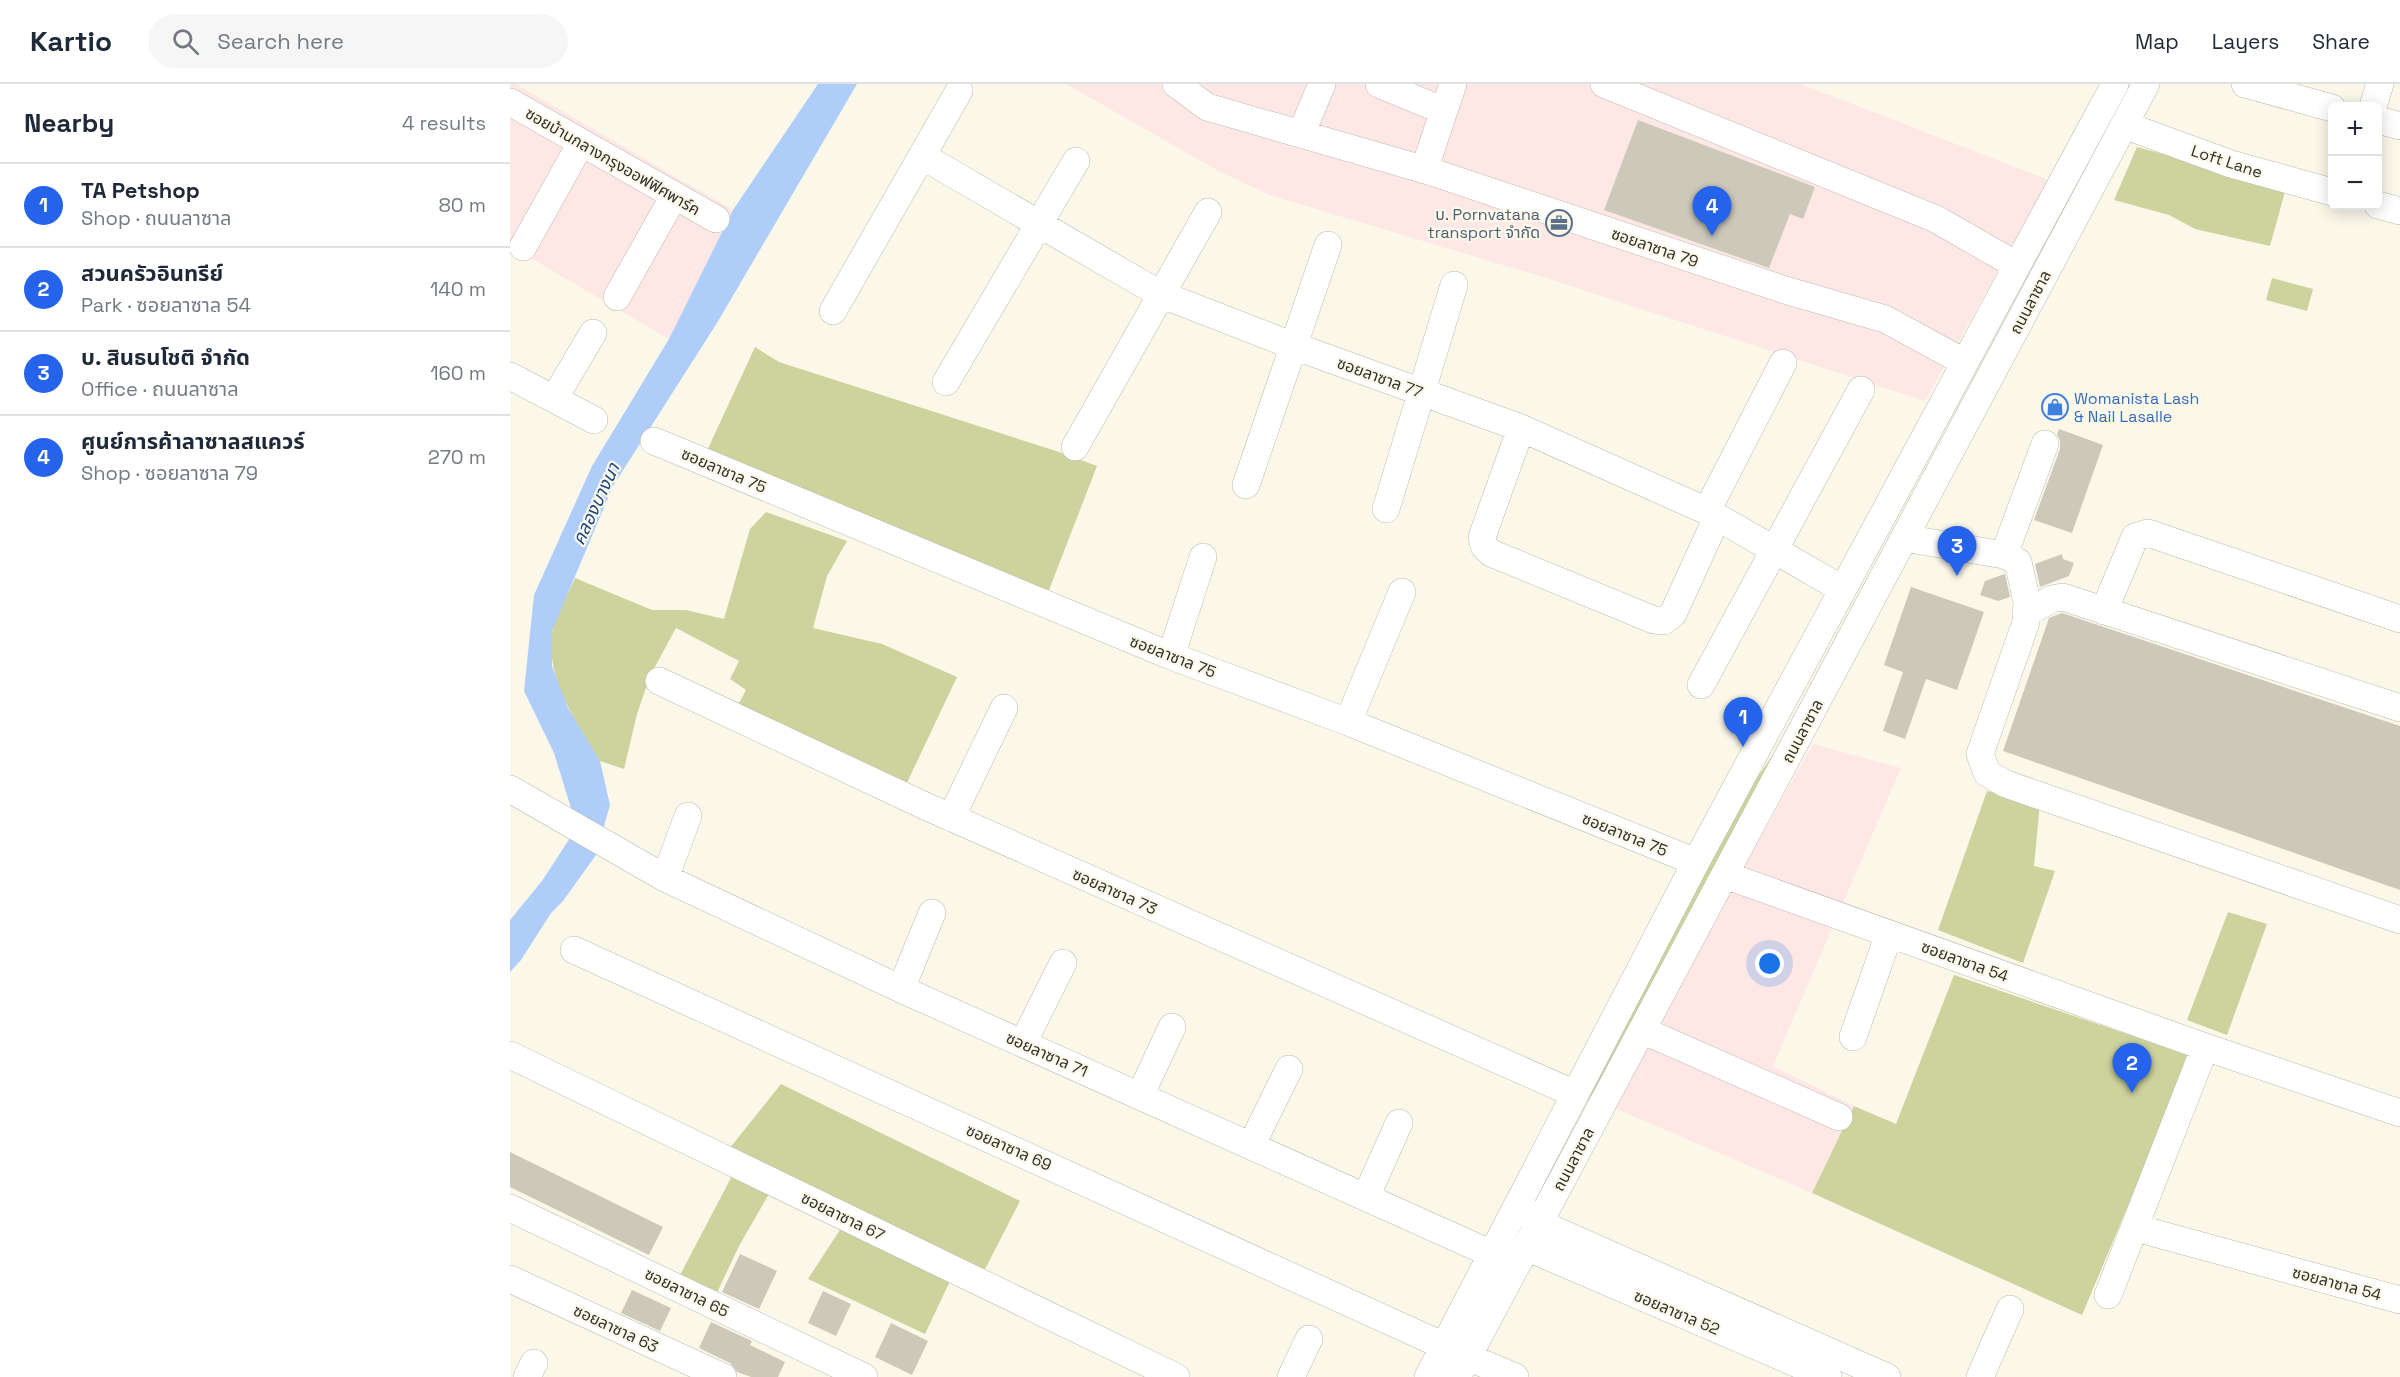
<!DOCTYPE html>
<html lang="en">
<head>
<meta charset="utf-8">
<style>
  body { margin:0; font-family:"Space Grotesk","Noto Sans Thai",sans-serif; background:#f6f6f7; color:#1f2937 }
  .controls { position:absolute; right:18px; top:18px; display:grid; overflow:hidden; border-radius:9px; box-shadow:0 3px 15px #0003 }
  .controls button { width:54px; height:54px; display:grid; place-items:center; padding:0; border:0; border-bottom:2px solid #e0e1e3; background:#fff; color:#1f2937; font:30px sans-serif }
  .you { position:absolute; left:1260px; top:880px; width:21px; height:21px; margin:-15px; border:4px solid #fff; border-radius:50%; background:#1a73e8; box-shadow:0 0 0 9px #1a73e833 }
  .badge { display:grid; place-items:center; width:39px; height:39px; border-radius:50%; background:#2563eb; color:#fff; font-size:20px; font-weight:700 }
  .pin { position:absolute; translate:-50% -50px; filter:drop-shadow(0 2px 3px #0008) }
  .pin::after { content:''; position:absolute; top:32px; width:21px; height:18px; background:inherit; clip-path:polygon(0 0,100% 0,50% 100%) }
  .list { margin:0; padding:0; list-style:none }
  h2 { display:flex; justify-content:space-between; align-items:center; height:78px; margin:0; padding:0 24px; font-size:26px }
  h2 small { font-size:20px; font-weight:400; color:#747a83 }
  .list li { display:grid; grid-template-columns:39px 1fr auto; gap:18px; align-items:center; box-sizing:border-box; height:84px; padding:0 24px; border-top:2px solid #e0e1e3 }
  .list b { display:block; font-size:22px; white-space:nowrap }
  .list p { margin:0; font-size:20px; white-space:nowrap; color:#747a83 }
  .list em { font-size:20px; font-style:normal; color:#747a83 }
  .icon { flex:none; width:33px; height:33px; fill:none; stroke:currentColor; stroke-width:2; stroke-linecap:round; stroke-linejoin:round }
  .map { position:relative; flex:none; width:1890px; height:1293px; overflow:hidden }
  header { display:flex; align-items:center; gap:36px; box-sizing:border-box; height:84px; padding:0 30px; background:#fff; border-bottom:2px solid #e0e1e3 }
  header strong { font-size:28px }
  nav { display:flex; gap:33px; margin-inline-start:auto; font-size:21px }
  .search { width:420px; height:54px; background:#f6f6f7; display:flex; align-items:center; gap:15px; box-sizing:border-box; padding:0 21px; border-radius:33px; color:#747a83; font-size:22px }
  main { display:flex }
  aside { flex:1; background:#fff }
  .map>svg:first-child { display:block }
  .commercial { fill:#fee8e6 }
  .green { fill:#ccd39d }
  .water { fill:#afcdf9 }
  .building { fill:#ccc9bb }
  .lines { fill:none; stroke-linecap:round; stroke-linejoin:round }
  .minor-casing { stroke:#bcb9ab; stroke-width:28 }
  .minor { stroke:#fff; stroke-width:27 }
  .labels { text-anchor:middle; stroke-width:4.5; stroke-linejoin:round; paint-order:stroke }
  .street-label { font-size:16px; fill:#312f2a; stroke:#fbf8ea }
  .service-label { font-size:16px; fill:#4e5e75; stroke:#fbf8ea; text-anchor:end }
  .shop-label { font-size:16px; fill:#366cbe; stroke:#fbf8ea; text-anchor:start }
  .water-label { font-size:18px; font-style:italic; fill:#174483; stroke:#fbf8ea }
</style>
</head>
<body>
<header>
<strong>Kartio</strong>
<div class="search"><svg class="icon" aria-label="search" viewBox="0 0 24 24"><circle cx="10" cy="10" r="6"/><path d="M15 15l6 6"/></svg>Search here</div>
<nav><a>Map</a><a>Layers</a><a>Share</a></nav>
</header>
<main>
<aside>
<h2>Nearby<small>4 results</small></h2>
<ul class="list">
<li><span class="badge">1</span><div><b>TA Petshop</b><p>Shop · ถนนลาซาล</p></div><em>80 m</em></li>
<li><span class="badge">2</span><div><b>สวนครัวอินทรีย์</b><p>Park · ซอยลาซาล 54</p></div><em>140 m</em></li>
<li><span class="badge">3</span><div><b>บ. สินธนโชติ จำกัด</b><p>Office · ถนนลาซาล</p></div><em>160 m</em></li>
<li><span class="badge">4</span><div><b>ศูนย์การค้าลาซาลสแควร์</b><p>Shop · ซอยลาซาล 79</p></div><em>270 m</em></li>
</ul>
</aside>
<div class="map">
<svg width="1890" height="1293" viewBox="0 0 1890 1293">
  <rect width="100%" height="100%" fill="#fbf8ea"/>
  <!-- commercial -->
  <path class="commercial" d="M0,0H6L223,126L159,255L0,162Z
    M556,0H1291L1539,96L1415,317L1033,193L759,111L705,85Z
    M1303,660L1391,684L1263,982L1344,1022L1302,1109L1104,1024L1149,934Z"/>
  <!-- green -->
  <path class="green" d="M1627,63L1776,104L1760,162L1685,145L1659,131L1604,116Z
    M1762,194L1803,205L1797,227L1756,216Z
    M245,263L269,278L546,367L587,382L539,506L519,501L195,371Z
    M256,428L337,457L317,492L303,544L372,560L447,593L394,705L284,654L229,619L236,606L220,595L229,577L166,544L140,592L127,630L114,685L90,677C67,639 36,597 42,549C44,534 59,509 65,494L142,526H176L214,535L240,445Z
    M1268,664L1099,985L1072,1025L1236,709Z
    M1477,707L1530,719L1524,782L1545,787L1513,879L1428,846Z
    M1718,828L1757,840L1717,951L1677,936Z
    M1444,891L1681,972L1572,1231L1302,1109L1344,1022L1386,1040Z
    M271,1000L510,1117L474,1187L219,1065Z
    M224,1088L260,1108L229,1162L205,1213L169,1193Z
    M333,1141L441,1195L415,1250L298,1195Z"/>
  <!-- water -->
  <path class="water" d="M308,0H347L207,239L103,402L42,547V582L58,624L90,677L100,721L86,771L53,817L41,829L11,876L0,888V836L32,797L60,754L61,724L44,669L14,607L24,511L82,382L159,255L223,126Z"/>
  <!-- building -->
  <path class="building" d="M1128,36L1305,103L1293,135L1280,130L1259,184L1094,126Z
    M1549,345L1593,361L1562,449L1524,436L1550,365V357L1547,350Z
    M1552,470L1553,475L1564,479L1559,492L1530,503L1525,480Z
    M1495,490L1500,513L1488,517L1470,511L1475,497Z
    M1401,503L1474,528L1447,606L1416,595L1395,655L1373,647L1393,588L1374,581Z
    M1552,529L1890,642V806L1493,667L1539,534Z
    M0,1068L153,1143L139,1171L0,1103Z
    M230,1170L267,1187L249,1225L212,1208Z
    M122,1206L161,1224L150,1247L111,1229Z
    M313,1207L341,1220L326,1252L298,1239Z
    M201,1238L242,1257L240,1261L275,1278L268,1293H241L227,1288L220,1279L189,1264Z
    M381,1239L418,1257L402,1291L365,1273Z"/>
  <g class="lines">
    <defs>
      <path id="minor" d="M666,0L697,23L919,87
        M869,0L934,27
        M943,0L916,80L919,87L1275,206L1375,235L1454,278
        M1094,0L1426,135L1506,181
        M1735,0L1822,24
        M0,18L206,135
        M1863,22L1870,0
        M1868,36L1890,42
        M1614,41L1721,80L1822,108
        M791,50L812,0
        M412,72L650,210L784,262L1011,344L1197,427L1332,505
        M1868,121L1890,127
        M13,163L71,59
        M107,213L164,112
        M323,227L449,7
        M0,292L84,336
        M436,298L566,77
        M44,315L83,249
        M1011,344L972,453L974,462L981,469L1144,536L1154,537L1163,530L1207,433
        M144,357L661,572L838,638L1186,778
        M565,363L698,128
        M736,401L818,161
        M876,425L944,201
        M1197,427L1273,279
        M1394,454L1494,471L1508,478L1517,518L1516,538L1470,670L1477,689L1496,700L1890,836
        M1494,471L1535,360
        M1594,527L1625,453L1638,449L1890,535
        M1516,529L1542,515L1553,513L1890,624
        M661,572L693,473
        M149,597L413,721L1065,1010
        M1191,601L1351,306
        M838,638L892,508
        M0,705L155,794L391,905L982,1170
        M441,734L494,624
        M1215,791L1695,963L1890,1029
        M155,794L178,732
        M64,866L934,1262
        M391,905L422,829
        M1132,946L1329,1033
        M1343,953L1379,850
        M513,959L553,879
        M0,971L666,1293
        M630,1012L662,943
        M741,1062L779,985
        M856,1113L889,1039
        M0,1124L354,1293
        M1016,1127L1029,1139L1377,1293
        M1626,1144L1890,1216
        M1016,1163L1318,1293
        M0,1195L213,1293
        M1598,1211L1695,963
        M941,1277L958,1273L1005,1293
        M17,1293L24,1279
        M781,1293L799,1255
        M918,1293L1186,778L1605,0
        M947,1293L1636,0
        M1470,1293L1500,1225"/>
    </defs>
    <!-- minor casing -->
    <use href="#minor" class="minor-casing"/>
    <!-- minor -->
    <use href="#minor" class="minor"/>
  </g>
  <!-- icons -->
  <defs>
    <symbol id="office-ring" viewBox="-11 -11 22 22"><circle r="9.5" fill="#fbf8ea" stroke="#5c6f8a" stroke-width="1.5"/><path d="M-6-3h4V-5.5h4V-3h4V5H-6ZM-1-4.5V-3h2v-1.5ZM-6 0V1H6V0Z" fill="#5c6f8a"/></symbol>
    <symbol id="shop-ring" viewBox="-11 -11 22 22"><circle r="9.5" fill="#fbf8ea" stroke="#3f7fe0" stroke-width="1.5"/><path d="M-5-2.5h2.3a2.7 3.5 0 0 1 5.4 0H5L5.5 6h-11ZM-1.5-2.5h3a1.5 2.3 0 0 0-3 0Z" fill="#3f7fe0"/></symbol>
  </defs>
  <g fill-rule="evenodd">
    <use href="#office-ring" x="1034" y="124" width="30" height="30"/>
    <use href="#shop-ring" x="1530" y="308" width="30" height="30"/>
  </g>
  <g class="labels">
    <!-- street labels -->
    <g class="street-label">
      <text transform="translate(103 77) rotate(30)" y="6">ซอยบ้านกลางกรุงออฟฟิศพาร์ค</text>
      <text transform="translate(1717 77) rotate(18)" y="6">Loft Lane</text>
      <text transform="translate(1145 163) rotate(19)" y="6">ซอยลาซาล 79</text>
      <text transform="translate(1520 218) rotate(-62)" y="6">ถนนลาซาล</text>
      <text transform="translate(870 293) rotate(20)" y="6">ซอยลาซาล 77</text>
      <text transform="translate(214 386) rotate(23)" y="6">ซอยลาซาล 75</text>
      <text transform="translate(663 572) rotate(21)" y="6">ซอยลาซาล 75</text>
      <text transform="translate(1292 647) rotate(-62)" y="6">ถนนลาซาล</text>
      <text transform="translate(1115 750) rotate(22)" y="6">ซอยลาซาล 75</text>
      <text transform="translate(605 807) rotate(24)" y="6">ซอยลาซาล 73</text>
      <text transform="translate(1455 877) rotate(20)" y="6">ซอยลาซาล 54</text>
      <text transform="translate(537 970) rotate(24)" y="6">ซอยลาซาล 71</text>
      <text transform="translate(499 1063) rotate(24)" y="6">ซอยลาซาล 69</text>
      <text transform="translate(1063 1075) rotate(-62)" y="6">ถนนลาซาล</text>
      <text transform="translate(333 1132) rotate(26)" y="6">ซอยลาซาล 67</text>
      <text transform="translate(1827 1199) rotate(15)" y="6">ซอยลาซาล 54</text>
      <text transform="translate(177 1208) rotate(26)" y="6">ซอยลาซาล 65</text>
      <text transform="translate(1167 1228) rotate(23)" y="6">ซอยลาซาล 52</text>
      <text transform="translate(106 1244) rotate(25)" y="6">ซอยลาซาล 63</text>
    </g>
    <!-- service labels -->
    <g class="service-label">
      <text x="1030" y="136">บ. Pornvatana<tspan x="1030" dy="18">transport จำกัด</tspan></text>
    </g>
    <!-- shop labels -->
    <g class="shop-label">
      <text x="1564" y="320">Womanista Lash<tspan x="1564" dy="18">&amp; Nail Lasalle</tspan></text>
    </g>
    <!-- water labels -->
    <g class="water-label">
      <text transform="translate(86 420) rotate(-65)" y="6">คลองบางนา</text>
    </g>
  </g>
</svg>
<div class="controls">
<button>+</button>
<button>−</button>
</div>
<div class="you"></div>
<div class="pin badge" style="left:1233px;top:663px">1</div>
<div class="pin badge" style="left:1622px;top:1009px">2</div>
<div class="pin badge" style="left:1447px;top:492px">3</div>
<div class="pin badge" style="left:1202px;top:152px">4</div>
</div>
</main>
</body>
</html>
